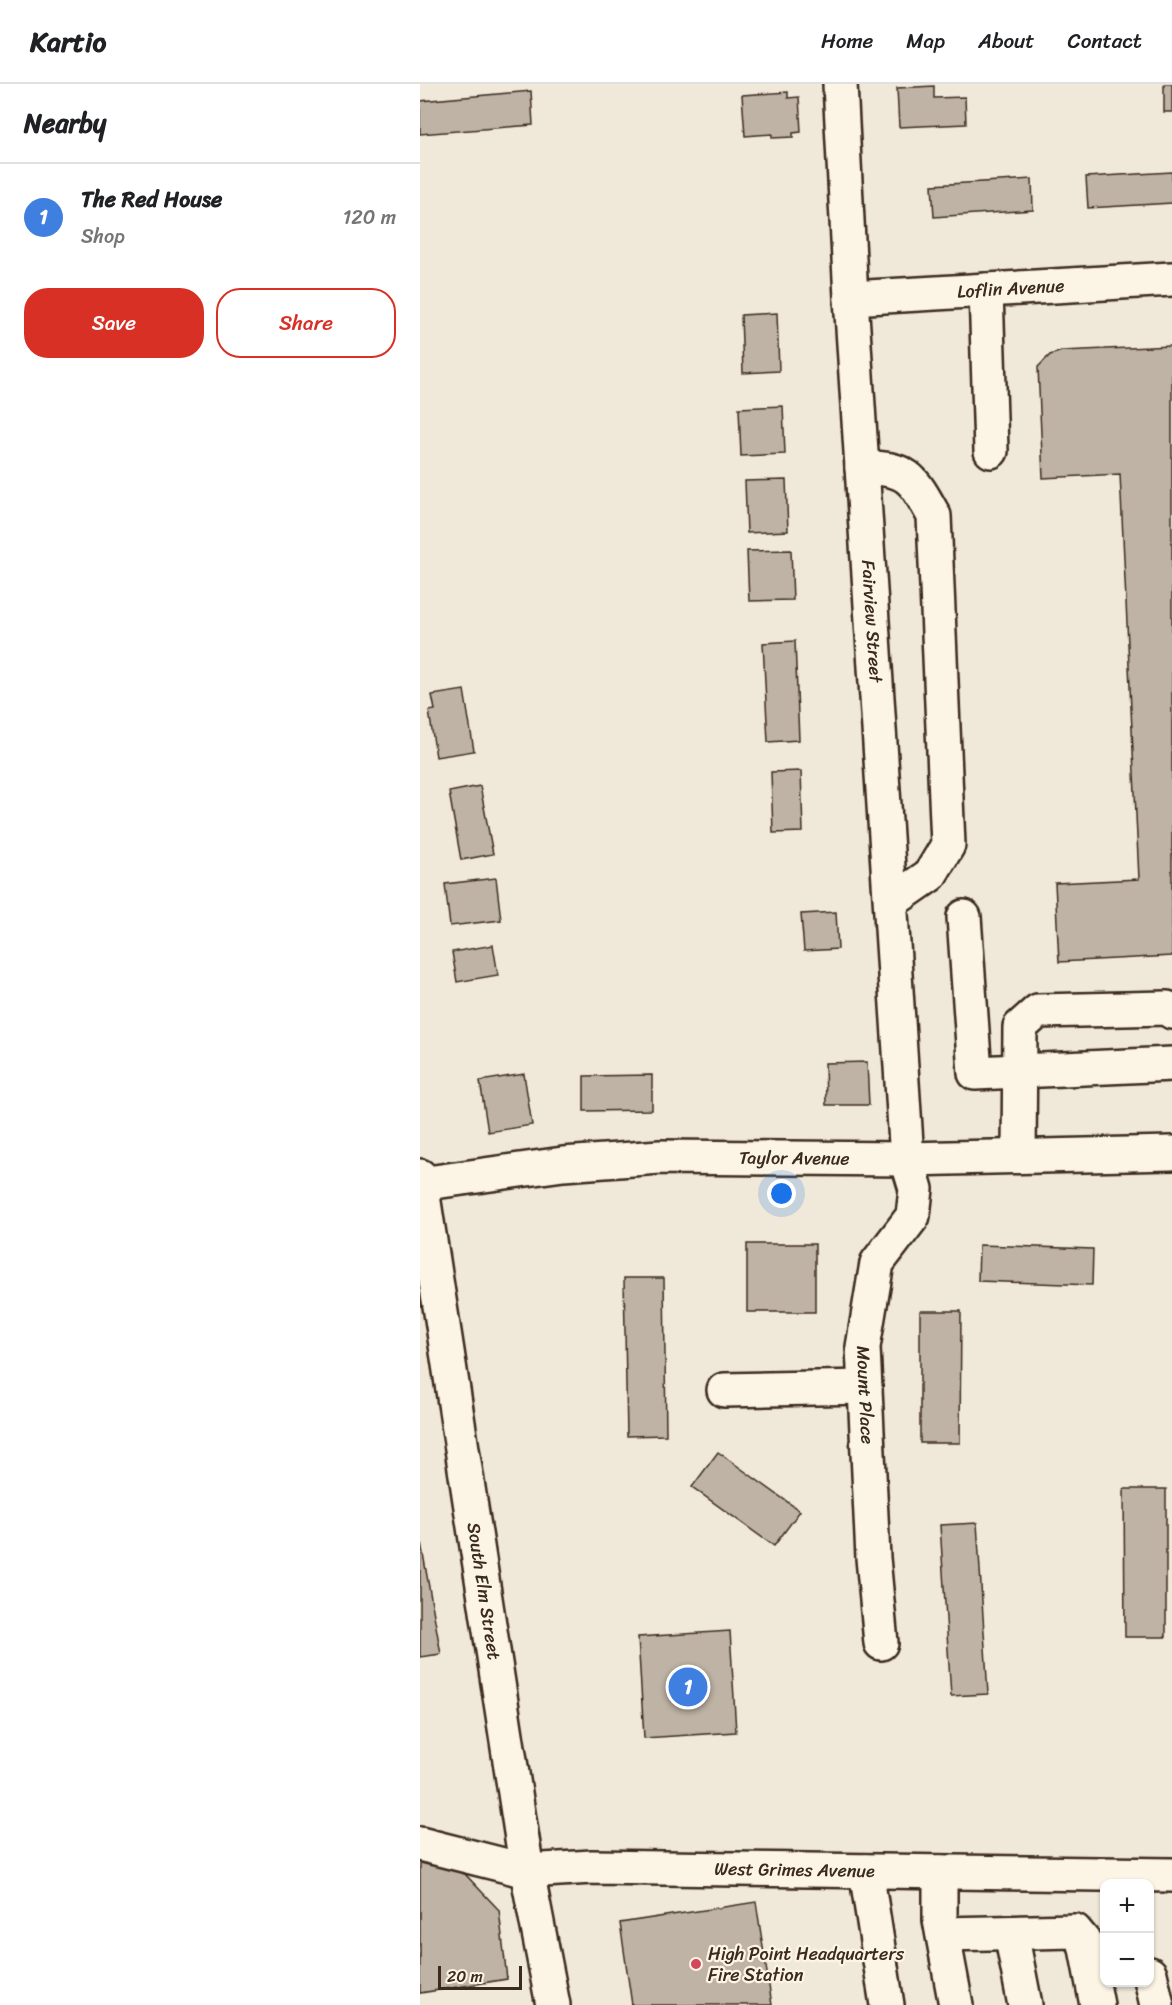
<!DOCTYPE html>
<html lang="en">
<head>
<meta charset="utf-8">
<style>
  body { margin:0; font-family:Sriracha,sans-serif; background:#f2f2f2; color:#202124 }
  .controls { position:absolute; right:18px; bottom:18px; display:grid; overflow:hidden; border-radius:12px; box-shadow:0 2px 4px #0004 }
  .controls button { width:54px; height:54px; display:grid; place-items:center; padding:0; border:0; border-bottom:2px solid #e0e0e0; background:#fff; color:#202124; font:30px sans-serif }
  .scale { position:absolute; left:18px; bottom:15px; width:84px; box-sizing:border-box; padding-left:6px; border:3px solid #3b2a1e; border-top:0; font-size:16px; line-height:21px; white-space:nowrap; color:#3b2a1e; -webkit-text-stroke:4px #fcf5e5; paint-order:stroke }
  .you { position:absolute; left:362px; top:1110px; width:21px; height:21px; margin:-15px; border:4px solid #fff; border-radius:50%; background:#1a73e8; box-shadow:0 0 0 9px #1a73e833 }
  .badge { display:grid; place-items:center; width:39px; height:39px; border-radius:50%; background:#d93025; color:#fff; font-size:20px; font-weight:700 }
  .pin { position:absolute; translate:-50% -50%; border:3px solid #fff; box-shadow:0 2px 6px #0006 }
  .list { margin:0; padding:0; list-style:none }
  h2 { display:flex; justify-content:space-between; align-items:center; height:78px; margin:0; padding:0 24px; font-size:26px }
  h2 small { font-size:20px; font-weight:400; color:#757577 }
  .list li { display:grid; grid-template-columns:39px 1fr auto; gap:18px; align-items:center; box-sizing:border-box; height:108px; padding:0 24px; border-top:2px solid #e0e0e0 }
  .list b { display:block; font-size:22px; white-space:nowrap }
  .list p { margin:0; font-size:20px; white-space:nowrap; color:#757577 }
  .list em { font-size:20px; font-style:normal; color:#757577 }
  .actions { display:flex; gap:12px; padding:18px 24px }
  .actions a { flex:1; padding:14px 0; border:2px solid #d93025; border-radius:24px; text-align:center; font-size:21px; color:#d93025 }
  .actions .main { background:#d93025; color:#fff }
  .map { position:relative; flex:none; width:752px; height:1921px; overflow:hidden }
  header { display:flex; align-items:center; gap:36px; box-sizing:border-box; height:84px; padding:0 30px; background:#fff; border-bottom:2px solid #e0e0e0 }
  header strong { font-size:28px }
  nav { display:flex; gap:33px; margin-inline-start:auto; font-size:21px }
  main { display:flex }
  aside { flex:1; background:#fff }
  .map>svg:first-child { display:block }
  .building { fill:#beb3a4; stroke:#3b2a1e; stroke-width:1.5 }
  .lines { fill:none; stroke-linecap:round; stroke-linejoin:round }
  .minor-casing { stroke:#3b2a1e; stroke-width:38 }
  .minor { stroke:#fcf5e5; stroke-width:33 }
  .poi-dot { fill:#d1495b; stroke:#fcf5e5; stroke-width:2 }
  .labels { text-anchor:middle; stroke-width:4.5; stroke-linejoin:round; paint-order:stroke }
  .street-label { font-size:18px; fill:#3b2a1e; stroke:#fcf5e5 }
  .poi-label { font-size:18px; fill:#3b2a1e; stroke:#fcf5e5; text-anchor:start }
</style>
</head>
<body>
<header>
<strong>Kartio</strong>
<nav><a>Home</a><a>Map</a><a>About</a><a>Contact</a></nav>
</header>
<main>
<aside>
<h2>Nearby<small></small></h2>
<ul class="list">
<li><span class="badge" style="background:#3f7fe0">1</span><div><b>The Red House</b><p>Shop</p></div><em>120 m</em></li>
</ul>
<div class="actions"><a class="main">Save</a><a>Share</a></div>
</aside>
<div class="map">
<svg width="752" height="1921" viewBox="0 0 752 1921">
  <rect width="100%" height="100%" fill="#f0e9d9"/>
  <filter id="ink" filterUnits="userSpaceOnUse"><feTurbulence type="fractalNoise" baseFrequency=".0167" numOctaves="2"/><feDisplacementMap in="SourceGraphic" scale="12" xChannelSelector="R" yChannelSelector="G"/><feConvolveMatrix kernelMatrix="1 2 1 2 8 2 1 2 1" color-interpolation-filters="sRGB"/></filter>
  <g filter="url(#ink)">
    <!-- building -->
    <path class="building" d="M744,0H752V28H744Z
      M514,2V14L545,13L546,40L479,43L477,4Z
      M111,7L113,41L0,50V17Z
      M368,8V14L379,13L381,48L373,49V53L352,54V50L325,52L322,11Z
      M752,88V119L668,124L666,93Z
      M612,95L613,126L514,133L512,101Z
      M357,229L359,287L323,289L321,231Z
      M752,262V872L639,878L635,799L719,795L700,390L623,394L618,283L630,271L642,267Z
      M363,322L365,370L321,372L319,324Z
      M366,396L368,447L327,449L325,397Z
      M371,466L373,516L329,517L327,467Z
      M375,557L379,656L348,658L343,559Z
      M44,606L54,667L16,673L9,627L15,626L12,611Z
      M381,687L383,748L353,749L351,688Z
      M60,702L73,770L41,776L29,708Z
      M76,794L81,836L30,842L25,800Z
      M416,828L418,865L384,867L381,830Z
      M73,861L78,891L37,898L32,868Z
      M447,978L449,1021H406L405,979Z
      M104,990L112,1041L68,1048L60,997Z
      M232,991V1026L164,1027V992Z
      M327,1160H395V1228H327Z
      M559,1161L673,1165L672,1201L558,1197Z
      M204,1194H244L246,1351L207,1352Z
      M500,1227H541L540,1359H500Z
      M298,1368L380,1427L354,1462L272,1403Z
      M704,1405H746V1553H705Z
      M557,1439L568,1610L531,1612L520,1441Z
      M0,1453L21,1570L0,1573Z
      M310,1547L316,1648L224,1654L218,1553Z
      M0,1777L44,1789L79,1826L87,1895L0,1909Z
      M336,1818L352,1921H212L200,1839Z"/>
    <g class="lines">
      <defs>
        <g id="minor">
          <path id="s1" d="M420,0L431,214L487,1075L496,1105L493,1132L457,1179L443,1263L453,1474L461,1559"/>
          <path d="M566,206L571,367"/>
          <path id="s2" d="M431,214L752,195"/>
          <path d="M442,384C488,383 493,394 514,432L528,761L510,791L471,818"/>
          <path d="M544,833L555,989L752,980"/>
          <path d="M599,1072L600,943L618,927L747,924L752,928"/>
          <path id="s3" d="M0,1092L107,1787L133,1921"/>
          <path id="s4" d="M0,1100L143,1080L240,1073L487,1075L752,1069"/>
          <path d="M304,1306L445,1303"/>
          <path id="s5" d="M0,1760L107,1787L172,1783L752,1791"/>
          <path d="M446,1787L467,1921"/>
          <path d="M520,1788V1836L536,1921"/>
          <path d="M591,1849L605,1921"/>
          <path d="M523,1850L655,1847L665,1859L677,1921"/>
          <path d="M730,1890L737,1921"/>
        </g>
      </defs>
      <!-- minor casing -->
      <use href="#minor" class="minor-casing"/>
      <!-- minor -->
      <use href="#minor" class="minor"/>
    </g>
  </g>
  <!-- markers -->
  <circle class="poi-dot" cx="276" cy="1880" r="6"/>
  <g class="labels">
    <!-- street labels -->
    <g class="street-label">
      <text dy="6" stroke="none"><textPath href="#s2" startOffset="160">Loflin Avenue</textPath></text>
      <text dy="6" stroke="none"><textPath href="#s1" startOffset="538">Fairview Street</textPath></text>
      <text dy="6" stroke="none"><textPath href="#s4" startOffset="376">Taylor Avenue</textPath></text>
      <text dy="6" stroke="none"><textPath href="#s1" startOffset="1328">Mount Place</textPath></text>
      <text dy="6" stroke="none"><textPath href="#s3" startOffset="420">South Elm Street</textPath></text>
      <text dy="6" stroke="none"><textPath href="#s5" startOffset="378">West Grimes Avenue</textPath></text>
    </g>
    <!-- poi labels -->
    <g class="poi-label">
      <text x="288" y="1876">High Point Headquarters<tspan x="288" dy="21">Fire Station</tspan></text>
    </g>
  </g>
</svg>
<div class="controls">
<button>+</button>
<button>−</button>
</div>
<div class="scale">20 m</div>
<div class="you"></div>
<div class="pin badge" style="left:268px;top:1603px;background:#3f7fe0">1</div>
</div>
</main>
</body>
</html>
